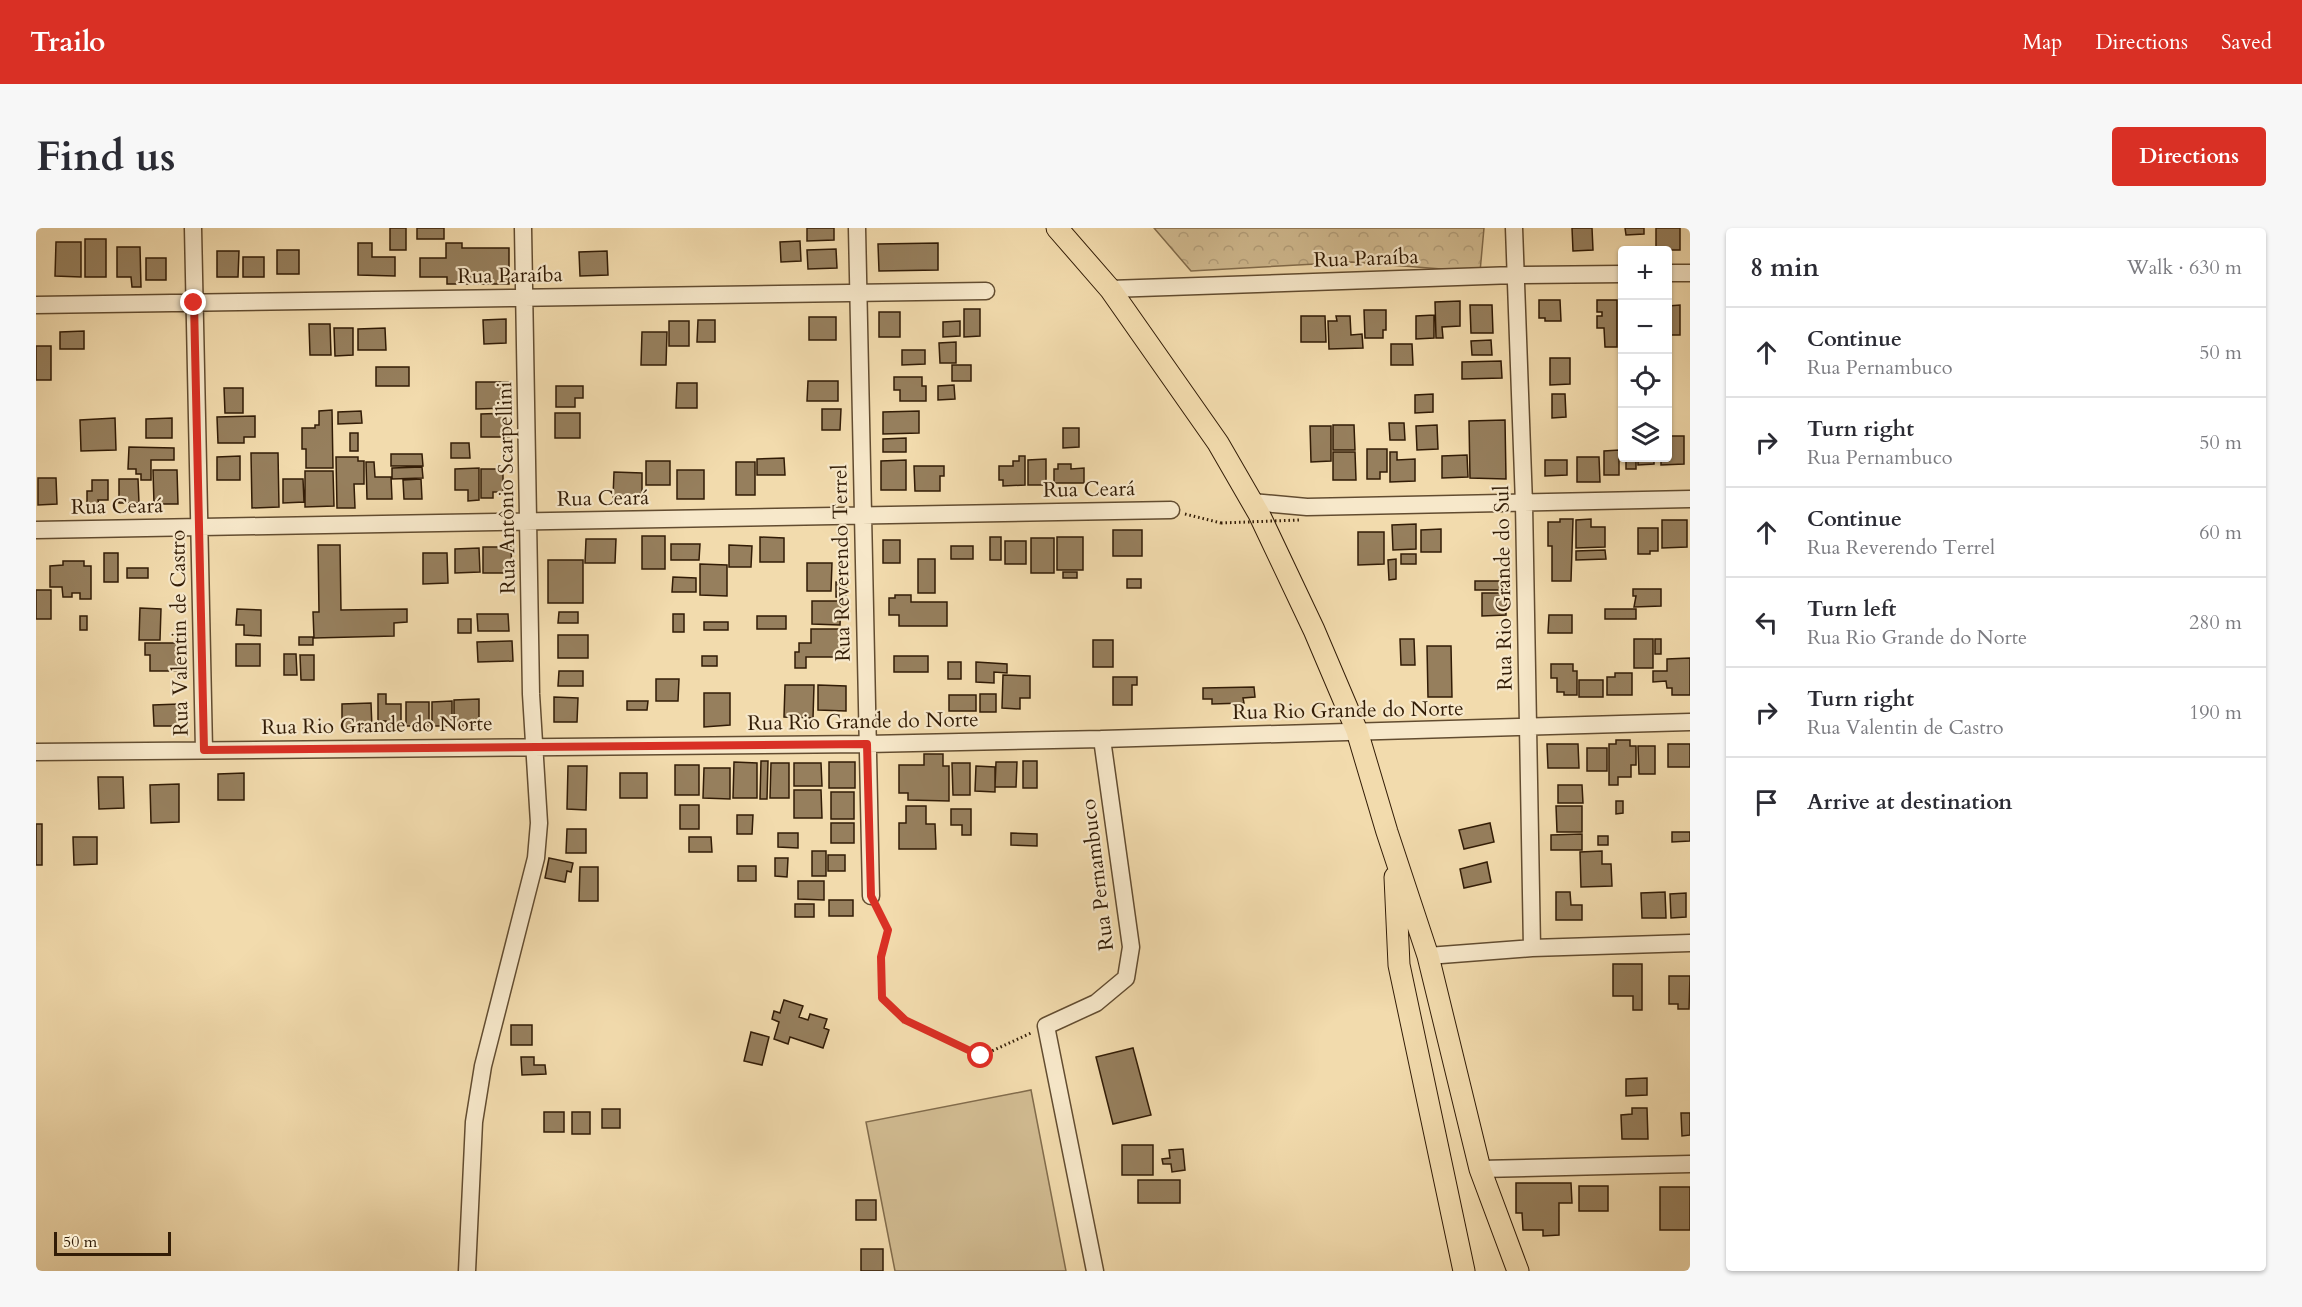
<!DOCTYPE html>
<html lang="en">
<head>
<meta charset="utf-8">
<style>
  body { margin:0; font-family:Cardo,serif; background:#f7f7f7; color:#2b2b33 }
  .controls { position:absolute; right:18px; top:18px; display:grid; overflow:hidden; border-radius:6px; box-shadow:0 2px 4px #0004 }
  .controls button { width:54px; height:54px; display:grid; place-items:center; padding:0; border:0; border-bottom:2px solid #e1e1e2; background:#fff; color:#2b2b33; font:30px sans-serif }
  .scale { position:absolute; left:18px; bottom:15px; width:117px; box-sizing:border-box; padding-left:6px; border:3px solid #321c06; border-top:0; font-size:16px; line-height:21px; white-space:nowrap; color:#321c06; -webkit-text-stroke:4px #f7e8ca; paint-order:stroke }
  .stop { position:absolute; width:18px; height:18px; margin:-14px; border:4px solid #d93025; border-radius:50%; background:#fff }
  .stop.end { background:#d93025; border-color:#fff; box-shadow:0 2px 6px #0008 }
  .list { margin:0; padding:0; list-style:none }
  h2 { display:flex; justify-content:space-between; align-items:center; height:78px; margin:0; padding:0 24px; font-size:26px }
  h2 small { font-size:20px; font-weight:400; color:#7c7c81 }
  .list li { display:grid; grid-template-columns:39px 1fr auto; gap:18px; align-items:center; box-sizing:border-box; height:90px; padding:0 24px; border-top:2px solid #e1e1e2 }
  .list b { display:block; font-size:22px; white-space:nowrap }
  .list p { margin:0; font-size:20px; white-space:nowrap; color:#7c7c81 }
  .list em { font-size:20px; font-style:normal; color:#7c7c81 }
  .icon { flex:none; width:33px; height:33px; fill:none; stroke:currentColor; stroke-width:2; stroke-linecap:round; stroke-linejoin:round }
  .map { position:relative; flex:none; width:1654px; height:1043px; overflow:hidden; border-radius:6px }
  header { display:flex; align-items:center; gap:36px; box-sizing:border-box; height:84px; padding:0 30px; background:#d93025; color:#fff }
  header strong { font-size:28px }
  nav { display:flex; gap:33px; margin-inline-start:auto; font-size:21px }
  .intro { display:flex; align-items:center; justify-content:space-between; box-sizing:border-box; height:144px; padding:0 36px }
  h1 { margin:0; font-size:42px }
  .button { padding:15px 27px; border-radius:6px; background:#d93025; color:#fff; font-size:21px; font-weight:700 }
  main { display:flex; gap:36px; padding:0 36px }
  aside { flex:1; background:#fff; border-radius:6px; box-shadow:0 2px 4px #0004 }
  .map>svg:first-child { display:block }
  .grass { fill:#d1bb91; stroke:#826c4c; stroke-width:1.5 }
  .forest { fill:url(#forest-crowns); stroke:#826c4c; stroke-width:1.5 }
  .building { fill:#967f5d; stroke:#321c06; stroke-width:1.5 }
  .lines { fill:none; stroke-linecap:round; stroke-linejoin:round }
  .minor-casing { stroke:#624c30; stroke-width:19 }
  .major-casing { stroke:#321c06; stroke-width:23 }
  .path { stroke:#321c06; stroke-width:3; stroke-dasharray:1.5 3; stroke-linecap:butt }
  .minor { stroke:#f7e8ca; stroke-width:16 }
  .major { stroke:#f2dbad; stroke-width:21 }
  .path-bridge { stroke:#321c06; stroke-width:3; stroke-dasharray:1.5 3; stroke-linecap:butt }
  .route { stroke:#d93025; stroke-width:8 }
  .labels { text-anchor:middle; stroke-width:4.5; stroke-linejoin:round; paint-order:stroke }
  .street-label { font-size:21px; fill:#321c06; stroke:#f7e8ca }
</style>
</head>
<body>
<header>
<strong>Trailo</strong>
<nav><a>Map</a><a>Directions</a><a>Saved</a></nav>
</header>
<div class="intro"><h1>Find us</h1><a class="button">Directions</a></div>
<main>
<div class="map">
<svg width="1654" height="1043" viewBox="0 0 1654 1043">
  <defs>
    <pattern id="forest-crowns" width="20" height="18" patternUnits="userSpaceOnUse" patternTransform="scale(1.5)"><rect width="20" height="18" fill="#d1bb91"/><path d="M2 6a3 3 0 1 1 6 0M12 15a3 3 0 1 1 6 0" fill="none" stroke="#b4a07c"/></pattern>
  </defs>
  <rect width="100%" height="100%" fill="#f2dbad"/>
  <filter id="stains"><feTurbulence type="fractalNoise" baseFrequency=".00333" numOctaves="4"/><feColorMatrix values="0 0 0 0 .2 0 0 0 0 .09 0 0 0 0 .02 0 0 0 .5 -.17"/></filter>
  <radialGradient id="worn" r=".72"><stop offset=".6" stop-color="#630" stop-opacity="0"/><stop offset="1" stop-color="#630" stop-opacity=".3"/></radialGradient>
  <!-- grass -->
  <path class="grass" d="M995,862L1030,1043H859L830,894Z"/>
  <!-- forest -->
  <path class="forest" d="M1118,0H1448L1444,44L1316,34L1155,43Z"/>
  <!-- building -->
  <path class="building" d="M354,0H370V22H354Z
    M381,0H408V11H381Z
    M771,0H798V12L771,13Z
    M1536,0H1556L1557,22L1537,23Z
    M1589,0H1608V6L1590,7Z
    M1620,0H1644V22H1620Z
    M49,11H70V49H49Z
    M764,13L765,33L745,34L744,14Z
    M20,14H45V49L19,48Z
    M322,15H336V29H359V48L322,47Z
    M410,15H426V20H473V56H411V49H384V30H410Z
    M902,15V42L843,43L842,16Z
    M81,19H104L105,59H96L95,49H81Z
    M800,21L801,40L772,41L771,22Z
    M241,22H263V46H241Z
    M181,23H203L202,49H181Z
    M571,23L572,47L544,48L543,24Z
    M207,29H228V49H207Z
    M110,30H130V52H110Z
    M1503,72H1524L1525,93H1509V90H1503Z
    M1561,72H1581V119H1569L1568,100H1561V88H1566V84H1561Z
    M1424,73V98L1406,99L1407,110H1400L1399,74Z
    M1434,77H1456L1457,105H1435Z
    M1644,77V107H1632V78Z
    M928,81H944V108L928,109Z
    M1328,82H1350V102H1347V110H1329Z
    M843,84H864V109H843Z
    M1398,87V110L1380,111V88Z
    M1265,88H1289L1290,114H1265Z
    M1300,88H1314L1315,107L1326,106L1327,120L1293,121L1292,93H1301Z
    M773,89H800V112H773Z
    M470,91V115L448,116L447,92Z
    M662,92H679V114H661Z
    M633,93H653V118H633Z
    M924,93V108L907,109V94Z
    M273,96H294L295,127H274Z
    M298,100H317V127L299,128Z
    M349,100L350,122H322V101Z
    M48,103V121H24V104Z
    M606,104H631L630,137H605Z
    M1455,112L1456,127H1436L1435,113Z
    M920,114V135H904L903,115Z
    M1355,116H1376L1377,137H1355Z
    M0,118H15V152H0Z
    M866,122H889V136L866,137Z
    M1514,130H1534V156L1514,157Z
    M1465,133L1466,150L1426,151V134Z
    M916,137H935V153H916Z
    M340,139H373V158H340Z
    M858,149H886V158H890V173H864V162H858Z
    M772,153H802V173H771Z
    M440,154H472V180L440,181Z
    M641,155H661V180H640Z
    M918,157L919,171L902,172V158Z
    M520,158H547V170H539V179H520Z
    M188,160H207V185H189Z
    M1397,166V184L1379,185V167Z
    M1516,166H1529L1530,189L1516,190Z
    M786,181H805L804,202H786Z
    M296,182L297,240H270V221H266V200H279V197H283V183Z
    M325,183L326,195L302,196V184Z
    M883,183V205L847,206V184Z
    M474,185V209H445V186Z
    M519,185H544V210H519Z
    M219,188V209H208V215H182L181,189Z
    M79,190L80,222L45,223L44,192Z
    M136,190V210H110V191Z
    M1469,192L1470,251L1434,250L1433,193Z
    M1353,195H1368L1369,212H1354Z
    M1297,197H1318L1319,222H1297Z
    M1401,197L1402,221L1381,222L1380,198Z
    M1274,198H1295V233L1275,234Z
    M1027,200H1043V219L1027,220Z
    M314,205H322V223H314Z
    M1632,208H1648V236L1625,237V230H1632Z
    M870,210V224H847V211Z
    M415,215H433L434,230H415Z
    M93,219L138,220V232H115V252H105V246H100V241H92Z
    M1331,221H1351V244H1344V251H1331Z
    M1583,222V247H1568V223Z
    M1297,224H1319L1320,252H1297Z
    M1354,224H1361V232L1379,231V253L1354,254Z
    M215,225H242L243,279L216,280Z
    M355,226H386L387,238H355Z
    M1431,227L1432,249L1406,250V228Z
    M204,228V252H181V229Z
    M983,228H989V257L967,258V252H963V238H977V233H983Z
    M300,229H322V233H328V256H318L319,280H301Z
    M1541,229H1563L1564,254H1541Z
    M748,230L749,247H721V231Z
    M1590,230H1600V241H1590Z
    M1602,230H1618V236L1602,237Z
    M1010,231V257H992V232Z
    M870,232V262H845V233Z
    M1509,232H1531V247L1509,248Z
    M610,233H634V257H610Z
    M330,234H338L339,249H355L356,271H331Z
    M700,234H719V267H700Z
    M1022,236H1035V241L1048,240V255H1018V241H1022Z
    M878,238H908V248H904V263H879Z
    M386,239L387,250L356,251V240Z
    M443,240V272L432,273V262H419V241Z
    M445,241H467V264H457V270H445Z
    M117,242H141L142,276H118Z
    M641,242H668V271H641Z
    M269,243H297L298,278L269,279Z
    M578,244L606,245V269H577Z
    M2,250H20L21,276L2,277Z
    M83,251H102L103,275H83Z
    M247,251H267L268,274L247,275Z
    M385,251L386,271H368L367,252Z
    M56,252H72V272H62L63,277H51V263H56Z
    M1524,291H1537L1535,353H1516V318H1512V294H1524Z
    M1555,291V299H1569V319L1540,320V292Z
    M1626,292H1651V319L1626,320Z
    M1380,296V321L1357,322L1356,297Z
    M1602,300H1622V323H1614V326H1602Z
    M1405,301V324H1385V302Z
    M1077,302H1106V328H1077Z
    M1322,304H1348V336L1322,337Z
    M606,308H629V341H606Z
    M724,309L748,310V334H724Z
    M954,309H965V332H954Z
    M1021,309H1047V342H1021Z
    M995,310H1018V345H995Z
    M550,311H580L579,335H549Z
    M847,312H864V335H847Z
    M969,313H990V336H969Z
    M635,316H664L663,332H635Z
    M282,317H304L305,382L371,381V394L358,395V408L278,410L277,384H283Z
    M693,317L716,318L715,339H693Z
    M915,318H937V331H915Z
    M447,319H475L476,345H447Z
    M443,320L444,344L419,345V321Z
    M1569,322L1570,331L1540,332V323Z
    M68,325H82V354H68Z
    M387,325H411L412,355L387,356Z
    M1365,326H1380V336H1365Z
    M882,331H899V365H882Z
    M1360,331V351L1353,352L1352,332Z
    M512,332H547V375H512Z
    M27,333H48V338H55V371H44V365H36V369H27L26,359H14V338L27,337Z
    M771,335H796L795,363H771Z
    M664,336L691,337V368L664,367Z
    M91,340H112V350H91Z
    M1027,344H1041V350H1027Z
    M637,349L660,350V364H636Z
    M1091,351H1105V360H1091Z
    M1439,353H1472V362H1439Z
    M800,354H810V369H800Z
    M1597,361H1625V378L1598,379L1600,368H1597Z
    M0,362H15V391H0Z
    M1446,365H1470V387L1446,388Z
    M859,367H875V374H911V398H863V387H853V370H859Z
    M776,373H805L804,397L776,396Z
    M104,380L125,381L124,412H103Z
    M201,381L225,382V408L208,407V397H200Z
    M1569,381H1600V391H1569Z
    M523,384H542V395H522Z
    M441,386H472L473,403H442Z
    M637,386H648V404H637Z
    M1513,387H1536V405H1512Z
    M44,388H51V402H44Z
    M721,388H750V401H721Z
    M422,391H435V405H422Z
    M668,394H692V402H668Z
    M775,401H813V429H770V440H759V424H763V415H775Z
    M522,407H552V430H522Z
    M263,409H277V417H263Z
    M1364,411H1378L1379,437H1365Z
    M1598,411H1617V440H1598Z
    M1619,411H1625V426H1619Z
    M1057,412H1077V439H1057Z
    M476,413L477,433L442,434L441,414Z
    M109,415H145V427H141V443H114V427H109Z
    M200,416H224V438H200Z
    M1391,418H1415L1416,469H1392Z
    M248,426H260L261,447H248Z
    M264,427H278V452H265Z
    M666,428H681V438H666Z
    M858,428H892V444H858Z
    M1654,430V467H1636V460H1631L1630,453L1617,454V443H1631V431Z
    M912,434H925V451H912Z
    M940,434L971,436V445L958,444V455L940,454Z
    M1515,436H1537V443H1541V467H1528V464H1521V450H1515Z
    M523,443H547V458H522Z
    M1579,445H1596V467H1571V449H1579Z
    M967,447L994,448V470H984V481L966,480Z
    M1077,449H1101V457H1096V477H1077Z
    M620,451H643L642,473H620Z
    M1543,452H1567V469H1543Z
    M749,457H778L777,490L748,489Z
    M782,457L810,458V483L782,482Z
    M1218,459L1219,469L1207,470L1208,475L1176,476V471H1167V460Z
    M668,465H694V497L668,499Z
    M342,466H350V476H365V499H350V493H342Z
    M944,466H960V484H944Z
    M913,467H940V483H913Z
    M518,469L542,470L541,494H518Z
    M443,471V497L418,498V472Z
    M416,473V498H396V474Z
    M591,473H612L611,482H591Z
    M370,474H393V498H370Z
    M335,475L336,500L306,501V476Z
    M143,476V498H118L117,477Z
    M1580,512H1594V518H1600V537H1595V549H1582V557H1573V516H1580Z
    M1511,516H1542L1543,540H1512Z
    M1632,516H1654V539H1632Z
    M1602,518H1619V546H1603Z
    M1551,520H1571V543H1551Z
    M888,526H907V538H913V573L872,572V565H863V537H888Z
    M725,533H732L731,571H724Z
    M987,533H1001V560H987Z
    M698,534L721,535V570H697Z
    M793,534H819V560H793Z
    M960,534H981L980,559H959Z
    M735,535H753V570H734Z
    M758,535H785L786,558H758Z
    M916,535H934V567H917Z
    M639,537H663V567H639Z
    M532,538H551L550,582L531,581Z
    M940,538L959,539V564L939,563Z
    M668,540H694V571L667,570Z
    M208,545V572H182V546Z
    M584,545H611V570H584Z
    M62,549H87L88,580L63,581Z
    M143,556V594L115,595L114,557Z
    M1522,557H1546L1547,575H1522Z
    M758,562H785L786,590H758Z
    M795,564H818V591H795Z
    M1580,573H1587V585L1580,586Z
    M644,577H663V601H644Z
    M870,578H890V596H899L900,621H863V595H870Z
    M1520,578H1546V604H1521Z
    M915,581H935V607H926V597H915Z
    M701,587H717L716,606H701Z
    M795,595H818V615H795Z
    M1454,595L1458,614L1428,621L1423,602Z
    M0,596H6V637H0Z
    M531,601H550V625H530Z
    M1636,604H1654V613L1636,614Z
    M742,605H762V620L742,619Z
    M975,605L1001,606V618L975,617Z
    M1546,606V622H1515V607Z
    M1562,608H1572V617H1562Z
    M37,609H61V636L38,637Z
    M653,609H675L676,624H653Z
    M776,623H790V648H776Z
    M1566,623V636H1575L1576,658L1545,659L1544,624Z
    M792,627H809V643H792Z
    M513,630L537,635L535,644L531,643L529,654L509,650Z
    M739,630H752L751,649L739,648Z
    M1451,634L1455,654L1428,660L1424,641Z
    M702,638H720V653H702Z
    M544,639H562V673H543Z
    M762,653H788V672L762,671Z
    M1520,664H1534L1535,677H1546V692H1520Z
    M1629,664L1630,690H1606L1605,665Z
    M1650,665V689L1635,690L1634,666Z
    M793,672H817V688H793Z
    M759,676H778V689H759Z
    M1577,736H1606V782H1597V768H1577Z
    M1633,748H1654L1653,781H1642V776H1633Z
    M748,772L767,778L763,789L772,792L774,786L791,791L788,800L793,802L787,820L754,809L752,816L738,811L743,794L736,791L738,783L744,785Z
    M475,797H496V817H475Z
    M715,804L733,809L726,837L708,833Z
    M1097,820L1115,887L1077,896L1060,829Z
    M485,829H498V837H509L510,846L486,847Z
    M1611,850V867L1590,868V851Z
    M1596,880H1611L1612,911H1586L1585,887L1596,886Z
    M566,881H584V900H566Z
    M508,884H528V904H508Z
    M536,884H554V906H536Z
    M1645,885H1654V907L1646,908Z
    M1086,917H1117V947H1086Z
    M1147,921L1149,942L1136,944L1135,936H1127L1126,931L1134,930L1133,922Z
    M1102,952H1144V975H1102Z
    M1480,955H1535L1536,975H1523V1007L1507,1008V1002H1487L1486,985H1480Z
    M1543,958H1572V983H1543Z
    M1624,959H1654V1002H1624Z
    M820,972H840V992H820Z
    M825,1021H847V1043H825Z"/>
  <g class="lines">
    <defs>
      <path id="minor" d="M157,0L168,522
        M821,0L835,668
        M1478,0L1488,276L1496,720
        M1632,45H1654
        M1074,61L1479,47L1586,46
        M0,77L950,63
        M1216,274L1271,279L1654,271
        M0,302L1135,282
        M0,524L831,516L1066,511L1654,494
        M1392,728L1496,720L1654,715
        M1444,941L1654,936
        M431,1043L438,894L447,838L500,630L503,595L495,466L487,0
        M1059,1043L1010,798L1060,775L1090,750L1095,719L1066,511"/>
      <path id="major" d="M1021,0L1074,61L1182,215L1223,286L1278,402L1321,503L1351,604L1392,728L1444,941L1482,1043
        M1359,649L1363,737L1428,1043"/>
    </defs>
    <!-- minor casing -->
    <use href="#minor" class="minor-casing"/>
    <!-- major casing -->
    <use href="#major" class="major-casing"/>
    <!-- path -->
    <path class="path" d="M1149,286L1185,295
      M842,681L852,702L845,729L846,770L869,792L945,828L995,805"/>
    <!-- minor -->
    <use href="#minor" class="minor"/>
    <!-- major -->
    <use href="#major" class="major"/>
    <!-- path-bridge -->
    <path class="path-bridge" d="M1185,295L1263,292"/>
  </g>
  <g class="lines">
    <!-- route -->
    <path class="route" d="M158,75L168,522L831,516L835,668L852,702L845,729L846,770L869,792L945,828"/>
  </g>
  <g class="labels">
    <!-- street labels -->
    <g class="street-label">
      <text transform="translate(1330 30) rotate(-2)" y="7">Rua Paraíba</text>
      <text transform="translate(474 47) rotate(-1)" y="7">Rua Paraíba</text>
      <text transform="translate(470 260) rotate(-91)" y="7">Rua Antônio Scarpellini</text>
      <text transform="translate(1053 261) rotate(-1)" y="7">Rua Ceará</text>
      <text transform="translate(567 270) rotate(-1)" y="7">Rua Ceará</text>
      <text transform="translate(81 278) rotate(-1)" y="7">Rua Ceará</text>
      <text transform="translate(805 335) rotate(-91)" y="7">Rua Reverendo Terrel</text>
      <text transform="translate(1467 360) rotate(-91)" y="7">Rua Rio Grande do Sul</text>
      <text transform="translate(143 405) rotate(-91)" y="7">Rua Valentin de Castro</text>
      <text transform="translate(1312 482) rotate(-1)" y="7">Rua Rio Grande do Norte</text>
      <text transform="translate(827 493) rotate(-1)" y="7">Rua Rio Grande do Norte</text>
      <text transform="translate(341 497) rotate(-1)" y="7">Rua Rio Grande do Norte</text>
      <text transform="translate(1061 647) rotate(-97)" y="7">Rua Pernambuco</text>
    </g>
  </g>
  <rect width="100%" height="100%" filter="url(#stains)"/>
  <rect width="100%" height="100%" fill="url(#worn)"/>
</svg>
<div class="controls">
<button>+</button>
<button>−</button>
<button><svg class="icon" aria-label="locate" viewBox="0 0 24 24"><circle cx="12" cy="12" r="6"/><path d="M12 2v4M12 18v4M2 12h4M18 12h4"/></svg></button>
<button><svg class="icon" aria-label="layers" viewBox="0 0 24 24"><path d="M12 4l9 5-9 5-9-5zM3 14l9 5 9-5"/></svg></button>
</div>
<div class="scale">50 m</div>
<div class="stop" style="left:945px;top:828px"></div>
<div class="stop end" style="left:158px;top:75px"></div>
</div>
<aside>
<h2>8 min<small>Walk · 630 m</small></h2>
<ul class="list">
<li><svg class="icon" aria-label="ahead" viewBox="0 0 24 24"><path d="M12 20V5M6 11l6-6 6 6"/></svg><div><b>Continue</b><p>Rua Pernambuco</p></div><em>50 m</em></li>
<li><svg class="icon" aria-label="right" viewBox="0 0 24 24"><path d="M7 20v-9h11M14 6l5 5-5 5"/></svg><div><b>Turn right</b><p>Rua Pernambuco</p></div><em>50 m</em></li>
<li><svg class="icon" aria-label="ahead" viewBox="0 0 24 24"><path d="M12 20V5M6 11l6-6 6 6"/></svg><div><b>Continue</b><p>Rua Reverendo Terrel</p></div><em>60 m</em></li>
<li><svg class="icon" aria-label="left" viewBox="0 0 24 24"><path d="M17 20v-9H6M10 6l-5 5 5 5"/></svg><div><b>Turn left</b><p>Rua Rio Grande do Norte</p></div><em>280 m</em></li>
<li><svg class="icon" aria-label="right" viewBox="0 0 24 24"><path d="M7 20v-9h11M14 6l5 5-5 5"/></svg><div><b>Turn right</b><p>Rua Valentin de Castro</p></div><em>190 m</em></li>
<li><svg class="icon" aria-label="arrive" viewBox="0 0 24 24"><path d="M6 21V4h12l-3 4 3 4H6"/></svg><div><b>Arrive at destination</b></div></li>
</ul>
</aside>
</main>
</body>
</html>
